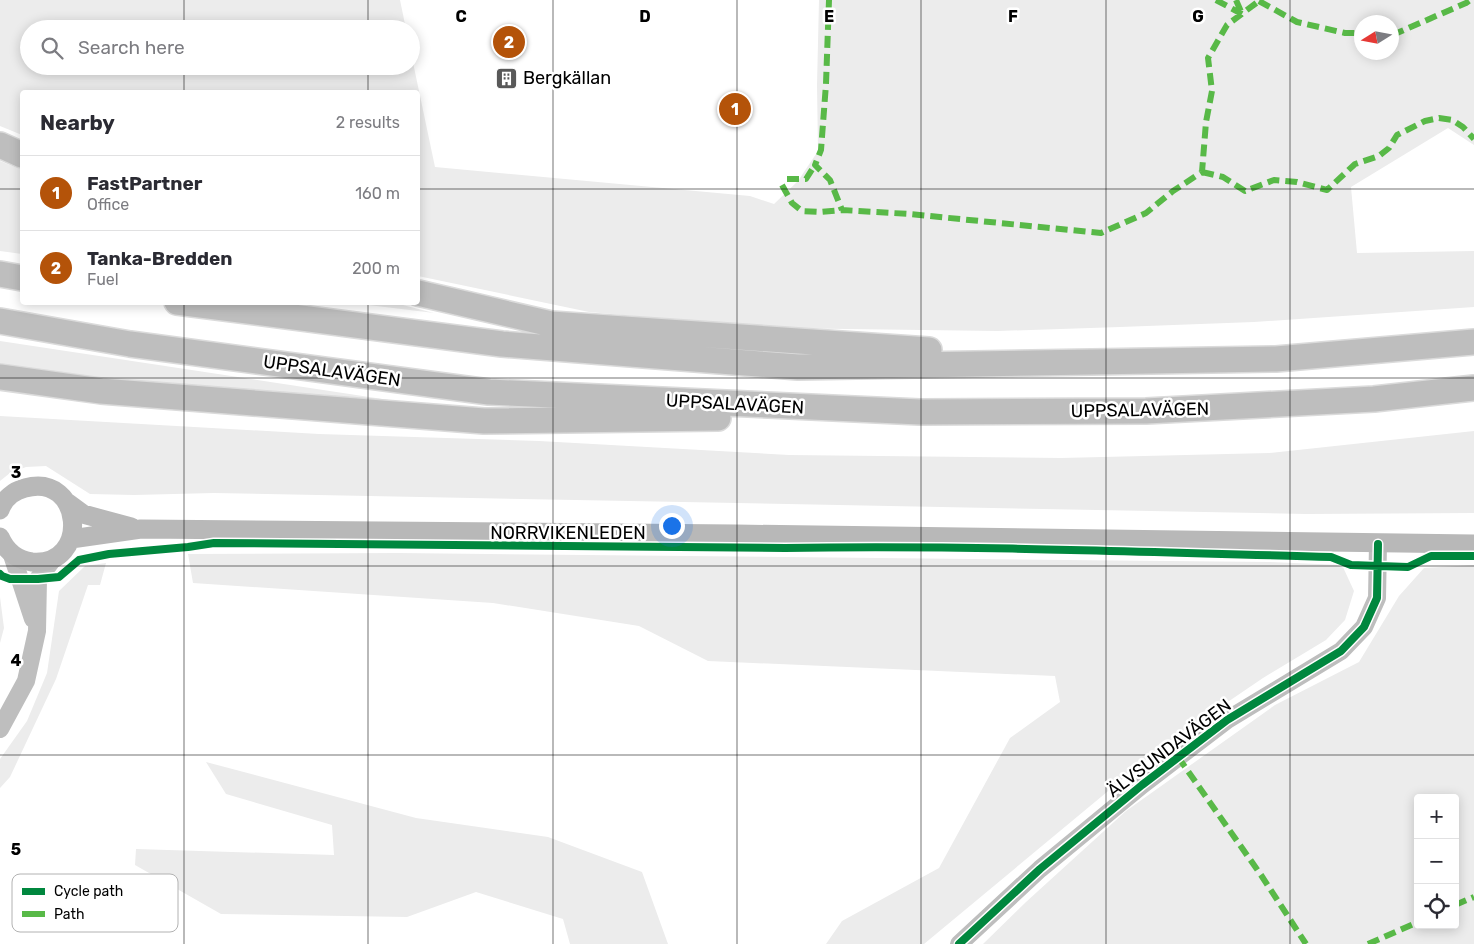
<!DOCTYPE html>
<html lang="en">
<head>
<meta charset="utf-8">
<style>
  body { margin:0; font-family:Rubik,sans-serif; background:#f7f7f7; color:#2b2b33 }
  .controls { position:absolute; right:15px; bottom:15px; display:grid; overflow:hidden; border-radius:5px; box-shadow:0 2px 12px #0003 }
  .controls button { width:45px; height:45px; display:grid; place-items:center; padding:0; border:0; border-bottom:1px solid #e1e1e2; background:#fff; color:#2b2b33; font:25px sans-serif }
  .compass { position:absolute; left:1354px; top:15px; width:45px; height:45px; border-radius:50%; background:#fff; box-shadow:0 2px 12px #0003; rotate:259deg }
  .you { position:absolute; left:671px; top:525px; width:18px; height:18px; margin:-12px; border:4px solid #fff; border-radius:50%; background:#1a73e8; box-shadow:0 0 0 8px #1a73e833 }
  .badge { display:grid; place-items:center; width:32px; height:32px; border-radius:50%; background:#b45309; color:#fff; font-size:16px; font-weight:700 }
  .pin { position:absolute; translate:-50% -50%; border:2px solid #fff; box-shadow:0 1px 5px #0006 }
  .list { margin:0; padding:0; list-style:none }
  h2 { display:flex; justify-content:space-between; align-items:center; height:65px; margin:0; padding:0 20px; font-size:21px }
  h2 small { font-size:16px; font-weight:400; color:#7c7c81 }
  .list li { display:grid; grid-template-columns:32px 1fr auto; gap:15px; align-items:center; box-sizing:border-box; height:75px; padding:0 20px; border-top:1px solid #e1e1e2 }
  .list b { display:block; font-size:19px; white-space:nowrap }
  .list p { margin:0; font-size:16px; white-space:nowrap; color:#7c7c81 }
  .list em { font-size:16px; font-style:normal; color:#7c7c81 }
  .icon { flex:none; width:28px; height:28px; fill:none; stroke:currentColor; stroke-width:2; stroke-linecap:round; stroke-linejoin:round }
  .map { position:relative; flex:none; width:1474px; height:944px; overflow:hidden }
  .search { position:absolute; background:#fff; box-shadow:0 2px 12px #0003; left:20px; top:20px; width:400px; height:55px; display:flex; align-items:center; gap:12px; box-sizing:border-box; padding:0 18px; border-radius:28px; color:#7c7c81; font-size:19px }
  .panel { position:absolute; background:#fff; box-shadow:0 2px 12px #0003; left:20px; top:90px; width:400px; height:215px; border-radius:5px }
  .map>svg:first-child { display:block }
  .green { fill:#ececec; fill-rule:evenodd }
  .lines { fill:none; stroke-linecap:round; stroke-linejoin:round }
  .motorway-casing { stroke:#dbdbdb; stroke-width:28 }
  .tertiary { stroke:#bebebe; stroke-width:18 }
  .secondary { stroke:#b8b8b8; stroke-width:19 }
  .motorway { stroke:#bebebe; stroke-width:25 }
  .quiet { stroke:#58b947; stroke-width:6; stroke-dasharray:12 6; stroke-linecap:butt }
  .cycleway-casing { stroke:#fff; stroke-width:11 }
  .cycleway { stroke:#00873e; stroke-width:8 }
  .grid { fill:none; stroke:#000; stroke-width:1; stroke-opacity:0.55 }
  .labels { text-anchor:middle; stroke-width:5; stroke-linejoin:round; paint-order:stroke }
  .poi-label { font-size:18px; fill:#000; stroke:#fff; text-anchor:start }
  .street-label { font-size:18px; fill:#000; stroke:#fff }
  .key { fill:#fff; stroke:#b2b2b2; stroke-width:1 }
  .key-label { font-size:14px; fill:#000 }
  .grid-label { font-size:16px; text-anchor:middle; font-weight:bold; fill:#000; stroke:#fff; stroke-width:5; stroke-linejoin:round; paint-order:stroke }
</style>
</head>
<body>
<div class="map">
<svg width="1474" height="944" viewBox="0 0 1474 944">
  <rect width="100%" height="100%" fill="#fff"/>
  <!-- green -->
  <path class="green" d="M0,0H400L406,29H29V66H411V53L435,167L750,196L774,204L798,181L818,151L817,85L819,0H1474V145L1448,128L1351,187L1357,253L1474,251V307L1254,322L1120,327L998,331L771,328L589,312L418,276V92H22V135L0,126ZM1362,22H1392V52H1362Z
    M0,161L22,170V254L0,251Z
    M352,303H395L434,313Z
    M0,341L422,405L110,381L0,366Z
    M0,416L319,434L539,441L789,455L1061,458L1269,453L1474,431V513L1306,514L214,493L134,495L90,494L46,466L26,467L10,473L0,481Z
    M398,553L1270,562L1342,565L1354,591L1345,620L1326,640L1263,678L1160,748L924,944H826L842,921L939,868L1010,738L1060,702L1055,676L708,661L639,626L493,603L193,583L188,554Z
    M106,563L100,585H88L56,679L10,777L0,788V759L27,721L47,673L59,591L85,566Z
    M1474,565V944H983L1026,902L1126,811L1275,705L1359,662L1399,596L1424,568ZM1418,798H1455V925H1418Z
    M0,597L4,628L0,643Z
    M206,762L416,818L548,837L642,872L668,944H570L563,919L476,892L407,917L221,914L135,865L136,849L334,855L332,825L226,794Z"/>
  <g class="lines">
    <defs>
      <path id="motorway" d="M0,145L22,155
        M0,274L22,278
        M418,293L551,324L929,350
        M177,302L502,344L798,367L1276,359L1474,342
        M0,321L130,344L489,392L920,412L1146,411L1374,399L1474,388
        M0,377L101,391L484,421L718,418"/>
    </defs>
    <!-- motorway casing -->
    <use href="#motorway" class="motorway-casing"/>
    <!-- tertiary -->
    <path class="tertiary" d="M12,555L33,619
      M0,729L26,681L37,631L38,579L53,559
      M959,944L1040,869L1142,785L1227,720L1341,651L1364,627L1377,598L1378,544"/>
    <!-- secondary -->
    <path class="secondary" d="M68,503L83,514L131,527
      M0,510C4,499 13,491 25,488C83,472 91,567 32,562C17,560 6,551 0,537
      M71,539L141,529L736,534L1474,544"/>
    <!-- motorway -->
    <use href="#motorway" class="motorway"/>
    <!-- quiet -->
    <path class="quiet" d="M829,0L826,84L821,150L815,165L830,180L842,210
      M1216,0L1242,14
      M1236,0L1242,14
      M1259,1L1297,22L1345,33H1362
      M1392,33H1397L1466,3L1470,0
      M1202,172L1223,177L1245,191L1274,180L1297,182L1327,190L1355,164L1379,156L1389,148L1397,135L1425,121L1439,118L1452,120L1463,127L1474,139
      M787,179H806L815,165
      M782,185L792,203L802,211L821,212L842,210L909,214L1101,233L1146,213L1173,191L1202,172L1206,122L1212,91L1208,58L1227,25L1259,1V0
      M1178,757L1261,875L1306,944
      M1455,905L1474,897
      M1368,944L1418,922"/>
    <defs>
      <path id="cycleway" d="M0,574L2,576L10,579H38L59,577L79,560L109,554L188,547L214,543L785,548C967,545 1149,552 1331,557L1351,565L1408,567L1431,556H1474
        M959,944L1040,869L1142,785L1227,720L1341,651L1364,627L1377,598L1378,544"/>
    </defs>
    <!-- cycleway casing -->
    <use href="#cycleway" class="cycleway-casing"/>
    <!-- cycleway -->
    <use href="#cycleway" class="cycleway"/>
  </g>
  <!-- grid -->
  <path class="grid" d="M184,0V29M368,0V29M553,0V944M737,0V944M921,0V944M1106,0V944M1290,0V944M184,66V92M368,66V92M0,189H22M418,189H1474M184,302V944M368,302V944M0,378H1474M0,566H1474M0,755H1474"/>
  <!-- icons -->
  <defs>
    <symbol id="building-square" viewBox="-11 -11 22 22"><rect x="-9" y="-9" width="18" height="18" rx="4" fill="#595959" stroke="#fff"/><path d="M-4-6H4V6H1V3H-1V6H-4ZM-2.5-4.3h1.7v1.8h-1.7ZM.8-4.3h1.7v1.8H.8ZM-2.5-1h1.7V.8h-1.7ZM.8-1h1.7V.8H.8Z" fill="#fff"/></symbol>
  </defs>
  <g fill-rule="evenodd">
    <use href="#building-square" x="494" y="66" width="25" height="25"/>
  </g>
  <g class="labels">
    <!-- poi labels -->
    <g class="poi-label">
      <text x="523" y="84">Bergkällan</text>
    </g>
    <!-- street labels -->
    <g class="street-label">
      <text transform="translate(332 371) rotate(8)" y="6">UPPSALAVÄGEN</text>
      <text transform="translate(735 404) rotate(3)" y="6">UPPSALAVÄGEN</text>
      <text transform="translate(1140 410) rotate(-1)" y="6">UPPSALAVÄGEN</text>
      <text x="568" y="539">NORRVIKENLEDEN</text>
      <text transform="translate(1169 748) rotate(-37)" y="6">ÄLVSUNDAVÄGEN</text>
    </g>
  </g>
  <!-- legend -->
  <rect x="12" y="874" width="166" height="58" rx="8" class="key"/>
  <rect x="22" y="888" width="23" height="7" fill="#00873e"/>
  <rect x="22" y="911" width="23" height="6" fill="#58b947"/>
  <g class="key-label">
    <text x="54" y="896">Cycle path</text>
    <text x="54" y="919">Path</text>
  </g>
  <g class="grid-label">
    <text x="461" y="22">C</text>
    <text x="645" y="22">D</text>
    <text x="829" y="22">E</text>
    <text x="1013" y="22">F</text>
    <text x="1198" y="22">G</text>
    <text x="16" y="478">3</text>
    <text x="16" y="666">4</text>
    <text x="16" y="855">5</text>
  </g>
</svg>
<div class="controls">
<button>+</button>
<button>−</button>
<button><svg class="icon" aria-label="locate" viewBox="0 0 24 24"><circle cx="12" cy="12" r="6"/><path d="M12 2v4M12 18v4M2 12h4M18 12h4"/></svg></button>
</div>
<svg class="compass" viewBox="-18 -18 36 36"><path d="M0-13l5 13h-10z" fill="#e53935"/><path d="M0 13l5-13h-10z" fill="#7c7c81"/></svg>
<div class="you"></div>
<div class="pin badge" style="left:735px;top:109px">1</div>
<div class="pin badge" style="left:509px;top:42px">2</div>
<div class="search"><svg class="icon" aria-label="search" viewBox="0 0 24 24"><circle cx="10" cy="10" r="6"/><path d="M15 15l6 6"/></svg>Search here</div>
<section class="panel">
<h2>Nearby<small>2 results</small></h2>
<ul class="list">
<li><span class="badge">1</span><div><b>FastPartner</b><p>Office</p></div><em>160 m</em></li>
<li><span class="badge">2</span><div><b>Tanka-Bredden</b><p>Fuel</p></div><em>200 m</em></li>
</ul>
</section>
</div>
</body>
</html>
